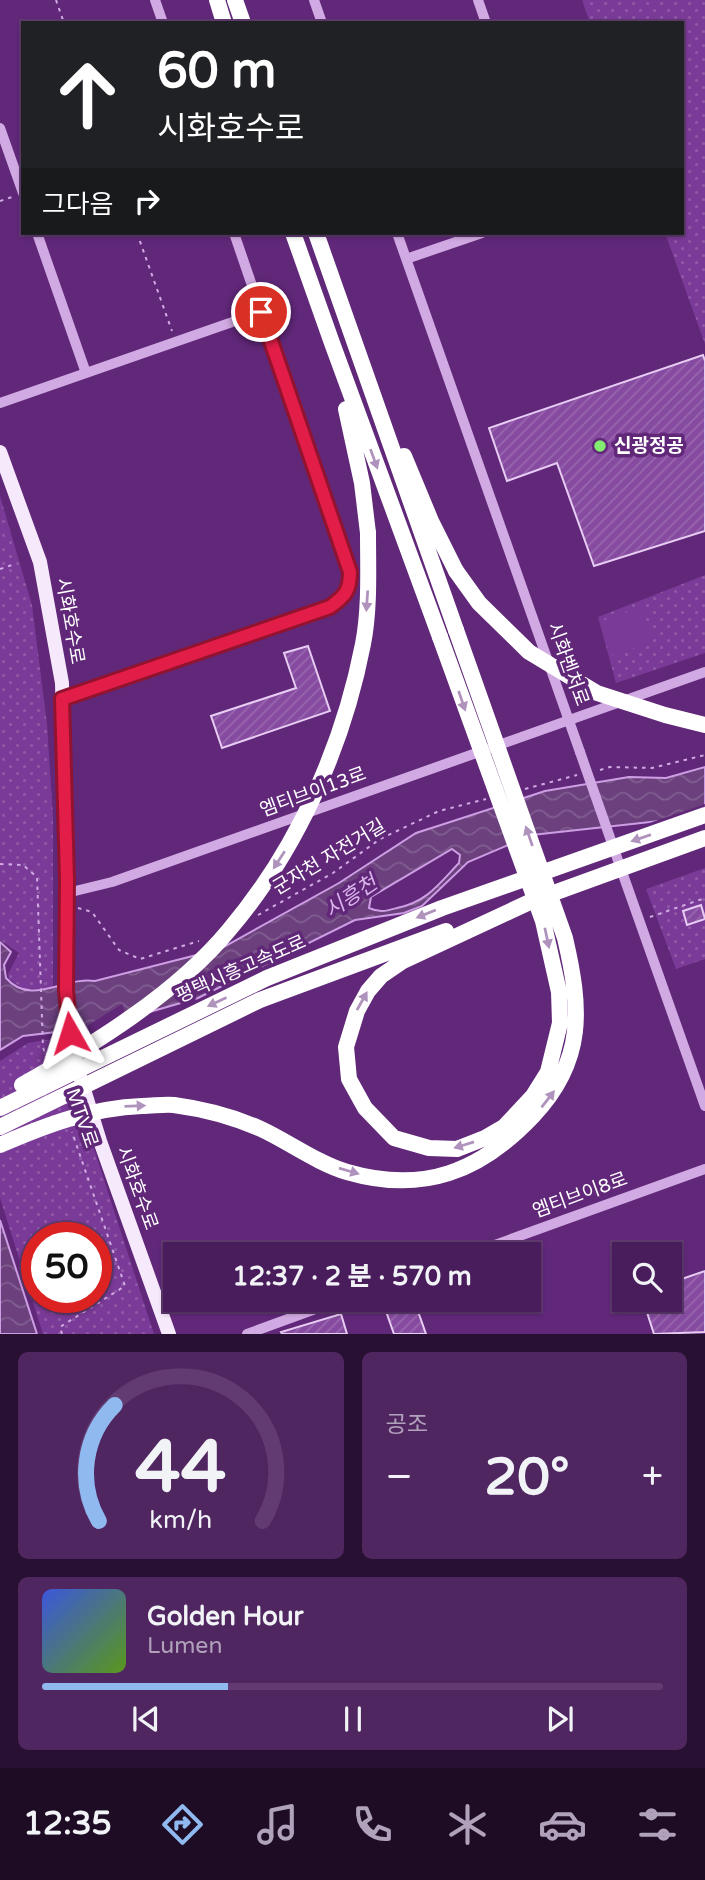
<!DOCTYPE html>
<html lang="ko">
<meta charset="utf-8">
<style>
body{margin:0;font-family:"Varela Round","Noto Sans KR",sans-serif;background:#502661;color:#f1f3f6;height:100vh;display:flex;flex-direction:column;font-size:26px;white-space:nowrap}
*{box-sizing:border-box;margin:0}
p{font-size:23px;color:#b1a2bb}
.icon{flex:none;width:38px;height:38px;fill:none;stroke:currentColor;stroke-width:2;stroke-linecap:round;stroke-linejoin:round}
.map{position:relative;height:1334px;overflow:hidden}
.panel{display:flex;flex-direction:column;gap:18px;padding:18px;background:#281032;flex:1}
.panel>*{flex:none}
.guide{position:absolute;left:21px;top:21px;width:663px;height:214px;border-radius:0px;box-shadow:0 2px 5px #0004,0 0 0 2px #613b71;background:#202124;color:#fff;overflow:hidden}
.buttons{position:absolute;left:612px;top:1242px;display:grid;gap:14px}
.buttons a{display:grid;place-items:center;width:70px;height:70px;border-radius:0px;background:#491d5b;box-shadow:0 2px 5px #0004,0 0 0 2px #613b71;font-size:35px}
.speed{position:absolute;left:21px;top:1222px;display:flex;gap:14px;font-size:35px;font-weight:700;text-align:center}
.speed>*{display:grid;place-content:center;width:91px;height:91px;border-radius:50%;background:#491d5b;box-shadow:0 2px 5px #0004,0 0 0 2px #613b71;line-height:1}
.speed .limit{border:10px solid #d22;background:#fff;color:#111}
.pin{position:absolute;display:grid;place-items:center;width:60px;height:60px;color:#fff;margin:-30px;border:4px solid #fff;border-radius:50%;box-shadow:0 2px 7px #0007}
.me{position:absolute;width:77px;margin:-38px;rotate:354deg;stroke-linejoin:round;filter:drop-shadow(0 0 5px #0008)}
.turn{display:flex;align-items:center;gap:24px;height:147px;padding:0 21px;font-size:32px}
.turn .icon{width:91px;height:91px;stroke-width:2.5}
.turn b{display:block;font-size:49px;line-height:60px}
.then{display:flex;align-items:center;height:66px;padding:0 21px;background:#0003;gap:14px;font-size:26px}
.big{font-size:52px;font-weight:800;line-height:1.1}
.panel .tile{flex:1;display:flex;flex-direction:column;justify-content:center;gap:10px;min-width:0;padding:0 24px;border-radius:10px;background:#502661}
.panel .dial{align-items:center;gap:0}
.dial svg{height:182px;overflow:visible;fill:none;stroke:#613b71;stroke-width:7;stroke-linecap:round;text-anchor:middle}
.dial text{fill:#f1f3f6;stroke:none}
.song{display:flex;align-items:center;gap:21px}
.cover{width:84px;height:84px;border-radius:10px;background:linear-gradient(135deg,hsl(230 70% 55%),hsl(90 70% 35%))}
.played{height:7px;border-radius:4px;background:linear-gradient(90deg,#90b9f0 30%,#613b71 30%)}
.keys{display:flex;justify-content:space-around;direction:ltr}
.heat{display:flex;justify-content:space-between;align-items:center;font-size:38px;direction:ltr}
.panel .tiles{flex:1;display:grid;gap:18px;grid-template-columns:1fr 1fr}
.tile:last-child{grid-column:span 2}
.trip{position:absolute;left:163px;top:1242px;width:378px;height:70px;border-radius:0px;background:#491d5b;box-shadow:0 2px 5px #0004,0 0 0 2px #613b71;font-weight:800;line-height:70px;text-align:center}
.tabs{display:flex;height:112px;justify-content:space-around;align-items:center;background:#1d0c24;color:#b1a2bb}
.tabs .icon{width:49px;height:49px}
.tabs .current{color:#90b9f0}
.tabs b{font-size:32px;color:#f1f3f6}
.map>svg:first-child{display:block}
.park{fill:url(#park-dots);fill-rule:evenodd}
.pitch{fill:#7a3a97}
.water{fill:url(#water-waves);stroke:#cd9ee4;stroke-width:2;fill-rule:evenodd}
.pier{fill:#612779}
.building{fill:url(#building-hatch);stroke:#e7ccf3;stroke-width:2}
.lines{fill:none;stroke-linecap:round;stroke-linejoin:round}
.path{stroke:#d1aae3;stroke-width:2;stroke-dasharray:3.5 5;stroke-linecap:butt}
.minor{stroke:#d1aae3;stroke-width:10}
.major{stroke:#f7e9fc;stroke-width:14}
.highway{stroke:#fff;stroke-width:16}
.minor-bridge{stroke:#d1aae3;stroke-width:10}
.highway-bridge{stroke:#fff;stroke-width:16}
.oneway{fill:#b093bc}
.route-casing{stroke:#92132f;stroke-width:18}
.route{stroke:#e11d48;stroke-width:12}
.poi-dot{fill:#82eb70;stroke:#612779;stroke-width:2.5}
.labels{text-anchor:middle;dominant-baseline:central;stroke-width:7;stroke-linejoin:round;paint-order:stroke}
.poi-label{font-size:19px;font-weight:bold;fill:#fff;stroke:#612779;text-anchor:start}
.street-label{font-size:19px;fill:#fff;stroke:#612779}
.water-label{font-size:21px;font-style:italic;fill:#dab5eb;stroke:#612779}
</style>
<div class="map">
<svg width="705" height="1334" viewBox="0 0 705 1334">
<defs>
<pattern id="park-dots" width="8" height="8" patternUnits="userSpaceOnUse" patternTransform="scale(1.75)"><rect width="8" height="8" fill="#7a3a97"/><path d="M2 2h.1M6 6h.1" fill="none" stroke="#8e58a7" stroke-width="1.8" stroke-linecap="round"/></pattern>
<pattern id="water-waves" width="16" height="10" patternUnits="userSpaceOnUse" patternTransform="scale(1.75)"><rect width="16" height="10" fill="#6b407d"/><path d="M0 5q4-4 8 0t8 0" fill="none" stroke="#815d90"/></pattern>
<pattern id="building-hatch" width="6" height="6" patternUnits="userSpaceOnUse" patternTransform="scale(1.75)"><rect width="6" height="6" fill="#864ba0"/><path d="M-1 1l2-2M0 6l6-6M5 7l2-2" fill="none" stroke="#9866ae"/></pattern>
</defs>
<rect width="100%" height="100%" fill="#612779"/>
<path class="park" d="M582 0H705V344L665 233H682V23H590Z
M0 496 32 605 47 724 53 816V989H24L9 979 8 974 19 953 0 940Z
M705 575V653L616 683 598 617Z
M705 868V959L676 969 646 889Z
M58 1038 154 1334H43L0 1198V1061L28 1043ZM37 1237H96V1297H37Z"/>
<path class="pitch" d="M640 607 652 642 612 656 600 622Z"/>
<path class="water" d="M705 767V816L532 835 468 862 422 906 404 913 355 920 198 998 98 1027 23 1036 0 1050V942L11 952 4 965 6 978C31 1007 65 976 95 981L220 949 339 883 416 833 444 824 545 791 629 777 666 778ZM452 849 460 855 459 863C439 884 427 902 397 908 386 911 380 913 369 908L371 897Z
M0 1220 37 1334H0Z"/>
<path class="pier" d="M705 804 703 820 635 828Z
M122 1004 128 1022 99 1030 76 1033Z"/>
<path class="building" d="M703 355 705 361V531L594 566 557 463 507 481 489 428Z
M308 646 330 711 222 748 211 716 296 688 284 653Z
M701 905 705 919 687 925 683 911Z
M705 1271V1332L654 1334 643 1300H670V1283Z
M382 1300H414L426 1334H394Z
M341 1314 347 1334H282L281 1332Z"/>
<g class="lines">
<path class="path" d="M56 0 64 23
M0 201 12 197
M137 233 172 331
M0 569 12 565
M600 770 610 767 652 768 705 755
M525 789 577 775
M0 864 23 865 37 877 43 1047 46 1057
M78 908 92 912 119 950 140 959 199 941
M258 915 333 873 380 839 439 811 486 799
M650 917 705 898
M62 1334 60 1327 125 1286 72 1132"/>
<path class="minor" d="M155 0 163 23
M314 0 322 23
M478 0 486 23
M0 128 23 193
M37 233 86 373
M397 233 580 752
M406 259 482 233
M0 403 261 312
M62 699 330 607C345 596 350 591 350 572L234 233
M621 869 705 1106
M67 893 112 882 705 672
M467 1255 705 1169
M247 1334 340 1300"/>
<path class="major" d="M0 452 40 562 62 683 67 880 66 990 73 1054 100 1141 169 1334"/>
<path class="highway" d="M217 0 224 23
M235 0 243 23
M293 233 332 343 440 637
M316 233 456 630
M346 409 362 483 368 533
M404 456 431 521 456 571"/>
<path class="minor-bridge" d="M580 752 621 869"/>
<path class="highway-bridge" d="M456 571 479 603 529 652 597 693 665 715 705 725
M440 637 543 921 559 992 560 1023 548 1072 533 1096 504 1127 485 1138 457 1149 429 1148 394 1138 365 1108 349 1079 346 1047 357 1011 368 991 381 976 403 961 532 901
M540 898 705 838
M22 1085C94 1044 176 994 229 930 297 850 343 747 363 644 370 608 368 569 368 533
M0 1108 267 978 442 908 705 815
M0 1127 260 1000 446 931
M0 1145C46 1125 91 1108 142 1106 153 1106 164 1104 174 1105 204 1109 234 1117 261 1129 289 1142 317 1163 347 1172 423 1194 480 1172 533 1116 586 1060 581 1007 565 938L456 630"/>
</g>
<defs><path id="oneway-solid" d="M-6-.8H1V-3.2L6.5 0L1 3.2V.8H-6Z" transform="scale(1.75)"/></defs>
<g class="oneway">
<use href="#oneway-solid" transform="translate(374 459) rotate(70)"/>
<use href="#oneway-solid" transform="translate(367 601) rotate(94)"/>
<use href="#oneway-solid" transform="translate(462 701) rotate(71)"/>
<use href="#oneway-solid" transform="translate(529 836) rotate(-109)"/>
<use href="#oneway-solid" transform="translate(641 838) rotate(161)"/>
<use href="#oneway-solid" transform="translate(279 860) rotate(123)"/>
<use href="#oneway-solid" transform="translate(426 914) rotate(158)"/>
<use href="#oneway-solid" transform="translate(547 938) rotate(78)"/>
<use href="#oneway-solid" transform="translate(362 1001) rotate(-61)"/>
<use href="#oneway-solid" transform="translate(217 1002) rotate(155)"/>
<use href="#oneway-solid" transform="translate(548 1099) rotate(-52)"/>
<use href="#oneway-solid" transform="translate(135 1106) rotate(-2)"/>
<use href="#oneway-solid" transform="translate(464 1145) rotate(163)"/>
<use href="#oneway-solid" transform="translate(349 1171) rotate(16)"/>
</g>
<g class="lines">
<g class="route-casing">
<path id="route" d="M70 1033 66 990 67 880 62 699 330 607C345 596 350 591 350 572L261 312"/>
</g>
<use href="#route" class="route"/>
</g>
<circle class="poi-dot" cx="600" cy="446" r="7"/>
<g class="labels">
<g class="poi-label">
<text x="614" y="446">신광정공</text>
</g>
<g class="street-label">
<text transform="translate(70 621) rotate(80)">시화호수로</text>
<text transform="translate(568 664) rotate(70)">시화벤처로</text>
<text transform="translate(313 792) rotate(-20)">엠티브이13로</text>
<text transform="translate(329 857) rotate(-31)">군자천 자전거길</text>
<text transform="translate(241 969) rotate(-24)">평택시흥고속도로</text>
<text transform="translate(82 1118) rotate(71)">MTV로</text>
<text transform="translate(137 1188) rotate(70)">시화호수로</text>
<text transform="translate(580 1195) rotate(-20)">엠티브이8로</text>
</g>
<g class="water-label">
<text transform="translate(351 897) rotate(-34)">시흥천</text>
</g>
</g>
</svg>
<div class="buttons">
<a><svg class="icon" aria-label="search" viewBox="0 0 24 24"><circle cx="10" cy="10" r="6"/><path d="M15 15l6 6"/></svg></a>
</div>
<div class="speed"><div class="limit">50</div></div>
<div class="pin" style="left:261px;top:312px;background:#d93025"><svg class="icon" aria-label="arrive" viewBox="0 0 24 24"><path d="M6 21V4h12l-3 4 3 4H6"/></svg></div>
<svg class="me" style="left:70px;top:1033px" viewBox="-20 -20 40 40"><path d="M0-17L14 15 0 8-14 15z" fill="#e11d48" stroke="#fff" stroke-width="4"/></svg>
<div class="trip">12:37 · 2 분 · 570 m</div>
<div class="guide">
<div class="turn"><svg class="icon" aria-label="ahead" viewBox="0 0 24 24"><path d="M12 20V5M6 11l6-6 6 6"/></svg><div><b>60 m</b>시화호수로</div></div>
<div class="then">그다음<svg class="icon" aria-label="right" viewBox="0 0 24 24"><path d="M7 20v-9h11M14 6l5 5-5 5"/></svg></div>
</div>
</div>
<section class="panel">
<div class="tiles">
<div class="tile dial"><svg viewBox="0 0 100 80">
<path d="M14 69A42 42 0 1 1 86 69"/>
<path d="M14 69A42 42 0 0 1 21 18" stroke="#90b9f0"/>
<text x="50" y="56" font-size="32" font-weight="700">44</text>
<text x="50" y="72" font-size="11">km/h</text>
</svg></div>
<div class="tile"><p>공조</p>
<div class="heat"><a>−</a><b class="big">20°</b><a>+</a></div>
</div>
<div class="tile">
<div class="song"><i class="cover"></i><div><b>Golden Hour</b><p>Lumen</p></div></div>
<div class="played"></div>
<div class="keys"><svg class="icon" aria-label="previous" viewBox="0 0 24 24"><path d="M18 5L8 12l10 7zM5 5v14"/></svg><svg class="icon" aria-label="pause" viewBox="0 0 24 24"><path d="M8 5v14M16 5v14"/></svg><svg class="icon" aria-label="next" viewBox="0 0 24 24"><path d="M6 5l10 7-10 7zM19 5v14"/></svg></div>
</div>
</div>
</section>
<nav class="tabs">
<b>12:35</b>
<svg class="icon current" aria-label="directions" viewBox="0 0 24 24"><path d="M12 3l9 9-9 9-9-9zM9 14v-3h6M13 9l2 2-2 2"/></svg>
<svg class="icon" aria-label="music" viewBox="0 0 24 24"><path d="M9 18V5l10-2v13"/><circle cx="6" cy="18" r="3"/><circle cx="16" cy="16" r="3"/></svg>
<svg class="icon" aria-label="phone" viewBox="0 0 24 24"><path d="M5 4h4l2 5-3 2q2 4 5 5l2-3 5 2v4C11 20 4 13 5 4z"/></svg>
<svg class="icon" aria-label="climate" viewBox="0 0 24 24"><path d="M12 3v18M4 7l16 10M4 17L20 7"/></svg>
<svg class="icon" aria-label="car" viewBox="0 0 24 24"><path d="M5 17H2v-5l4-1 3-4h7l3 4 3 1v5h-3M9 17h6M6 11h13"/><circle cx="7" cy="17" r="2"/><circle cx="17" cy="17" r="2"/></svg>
<svg class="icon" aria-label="filters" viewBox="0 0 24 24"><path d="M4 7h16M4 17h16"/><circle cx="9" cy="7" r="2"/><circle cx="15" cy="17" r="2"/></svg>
</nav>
